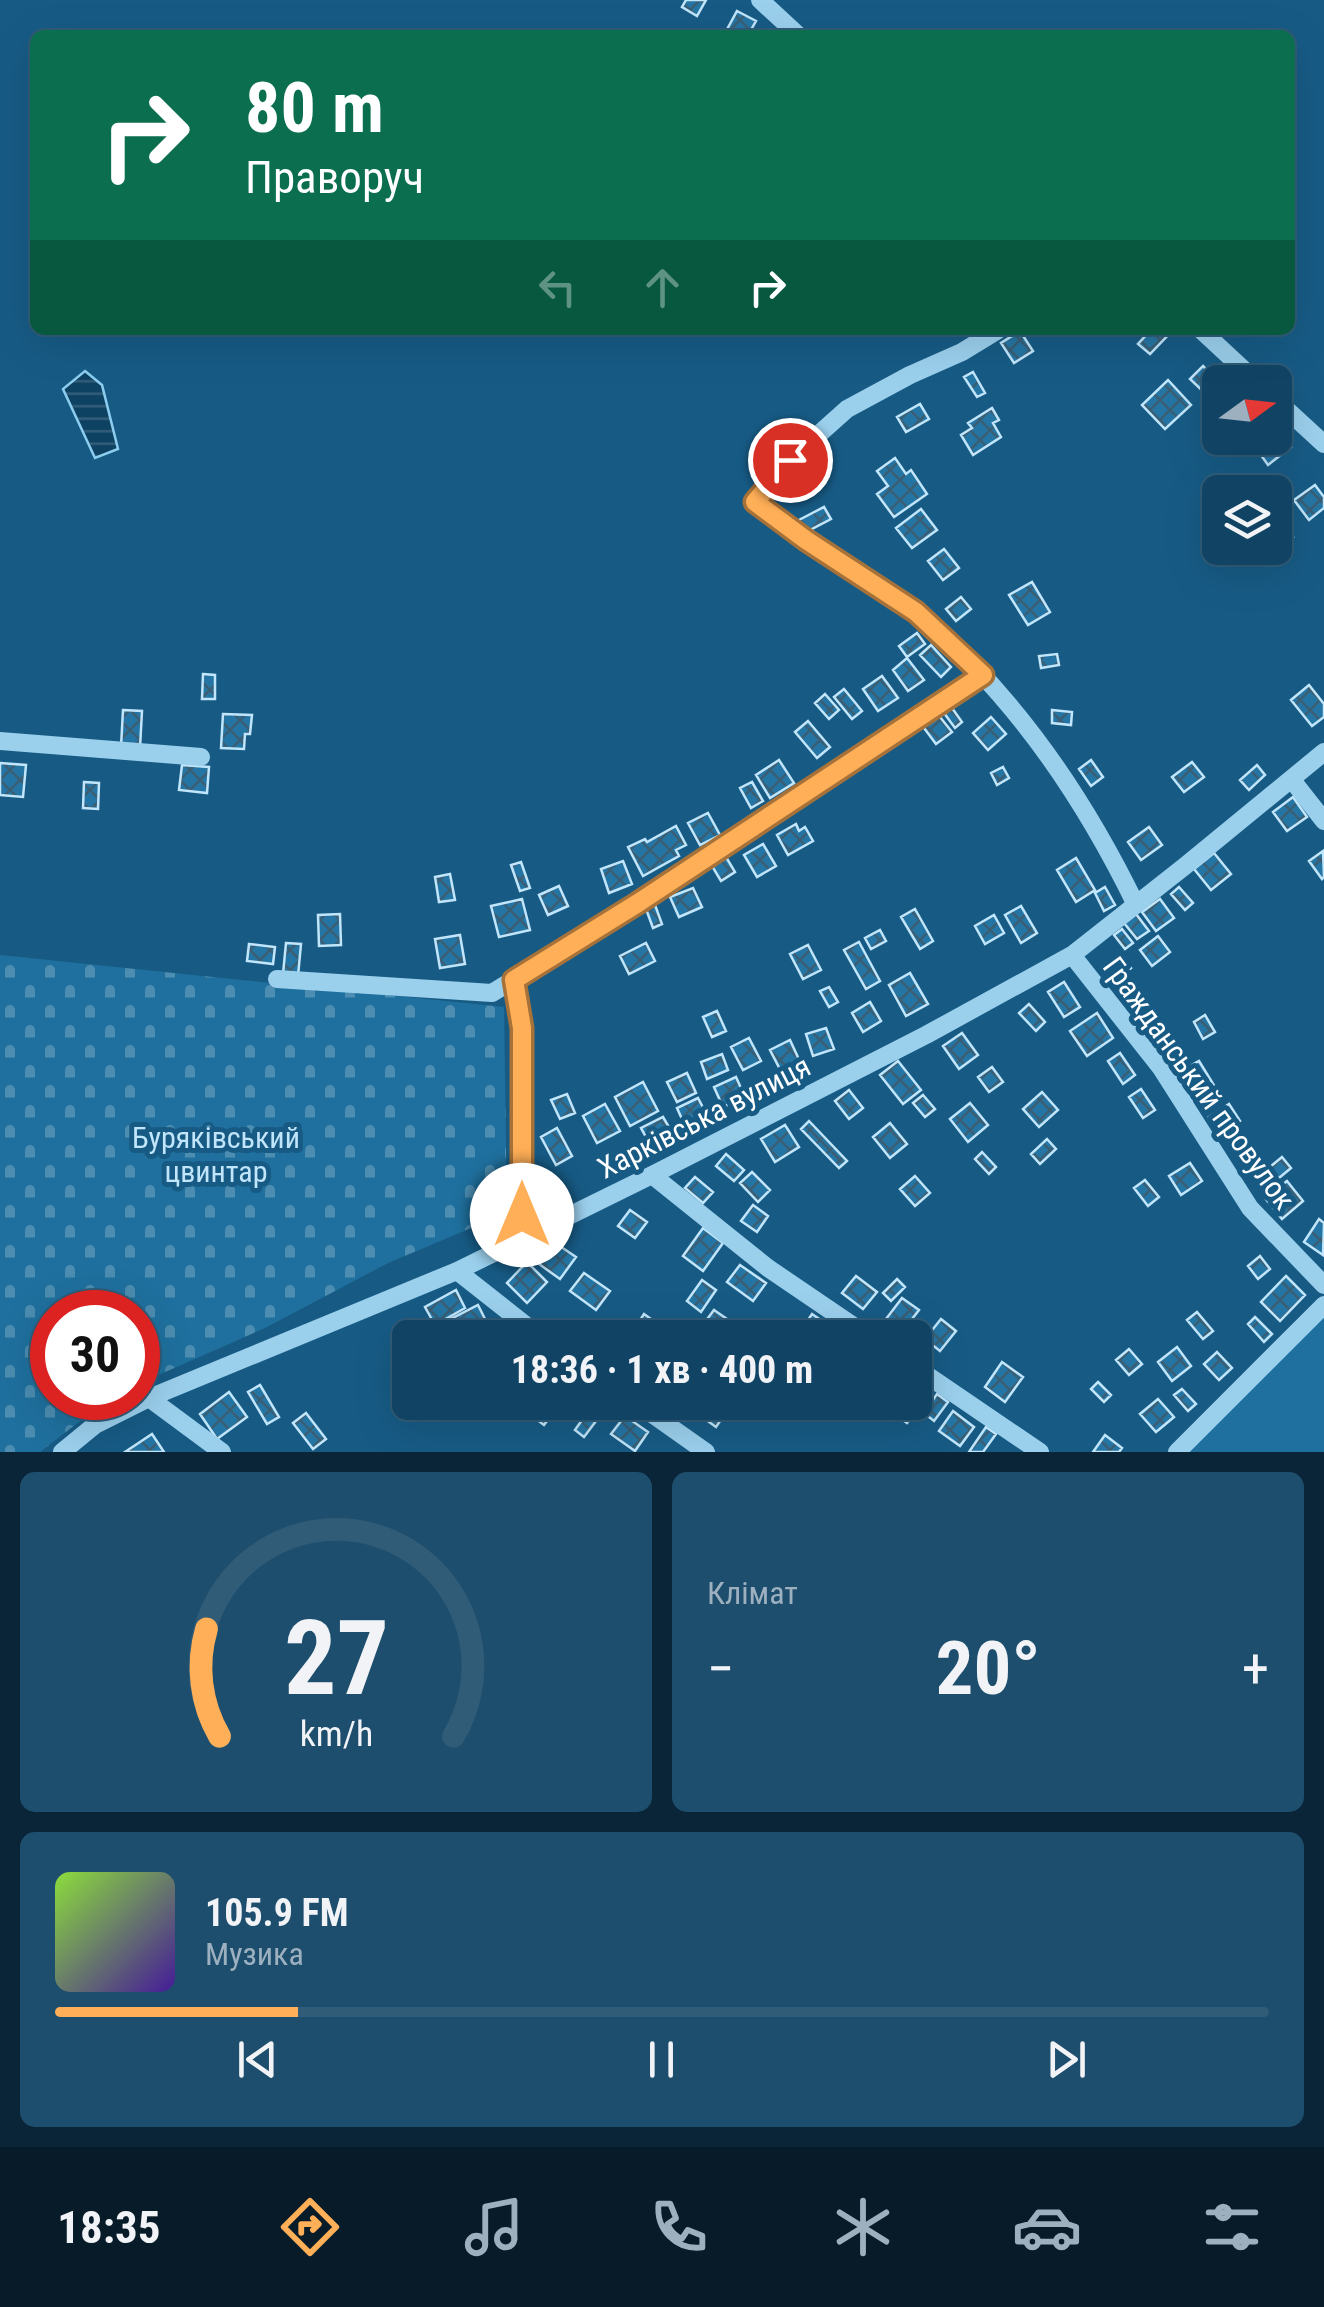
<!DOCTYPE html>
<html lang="uk">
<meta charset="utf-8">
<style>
body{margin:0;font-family:"Roboto Condensed",sans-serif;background:#1e4e6d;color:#f1f3f6;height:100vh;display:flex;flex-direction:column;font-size:38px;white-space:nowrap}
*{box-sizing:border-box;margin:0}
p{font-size:32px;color:#9cb0bf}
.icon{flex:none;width:55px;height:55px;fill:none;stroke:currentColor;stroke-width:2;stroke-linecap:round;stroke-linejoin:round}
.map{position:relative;height:1452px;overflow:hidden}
.side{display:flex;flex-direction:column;gap:20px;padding:20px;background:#092537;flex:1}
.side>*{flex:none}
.banner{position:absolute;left:30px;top:30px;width:1265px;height:305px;border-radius:15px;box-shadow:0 10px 40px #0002,0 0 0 2px #305c78;background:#0b6e4f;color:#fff;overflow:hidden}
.needle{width:65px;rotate:75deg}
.controls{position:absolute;left:1202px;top:365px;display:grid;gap:20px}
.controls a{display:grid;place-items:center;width:90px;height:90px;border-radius:15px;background:#114464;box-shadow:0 10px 40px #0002,0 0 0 2px #305c78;font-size:50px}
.speed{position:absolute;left:30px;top:1290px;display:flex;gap:20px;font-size:50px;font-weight:700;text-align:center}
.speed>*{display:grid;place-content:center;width:130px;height:130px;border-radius:50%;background:#114464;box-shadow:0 10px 40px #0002,0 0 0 2px #305c78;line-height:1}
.speed .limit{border:15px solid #d22;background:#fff;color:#111}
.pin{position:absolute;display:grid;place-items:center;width:85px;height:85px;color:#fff;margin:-42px;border:5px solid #fff;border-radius:50%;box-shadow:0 2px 10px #0007}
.me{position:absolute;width:110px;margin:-55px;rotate:0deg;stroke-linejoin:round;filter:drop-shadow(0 0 8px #0008)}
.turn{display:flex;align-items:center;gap:35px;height:210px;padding:0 50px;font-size:45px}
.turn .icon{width:130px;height:130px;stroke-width:2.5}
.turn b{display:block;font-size:70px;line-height:85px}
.lanes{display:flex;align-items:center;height:95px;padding:0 50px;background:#0003;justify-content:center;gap:50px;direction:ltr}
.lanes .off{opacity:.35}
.big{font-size:75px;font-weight:700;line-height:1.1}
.side .widget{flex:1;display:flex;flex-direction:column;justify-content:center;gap:15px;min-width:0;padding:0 35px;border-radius:15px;background:#1e4e6d}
.side .dial{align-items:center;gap:0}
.dial svg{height:260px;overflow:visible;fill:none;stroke:#305c78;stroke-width:7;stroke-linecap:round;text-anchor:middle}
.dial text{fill:#f1f3f6;stroke:none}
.song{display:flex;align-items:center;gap:30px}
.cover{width:120px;height:120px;border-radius:15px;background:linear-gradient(135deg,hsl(90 70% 55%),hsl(260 70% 35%))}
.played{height:10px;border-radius:5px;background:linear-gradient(90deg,#ffaf57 20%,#305c78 20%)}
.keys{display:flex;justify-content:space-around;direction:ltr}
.heat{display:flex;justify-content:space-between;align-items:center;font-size:55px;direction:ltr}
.side .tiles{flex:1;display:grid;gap:20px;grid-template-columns:1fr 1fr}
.widget:last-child{grid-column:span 2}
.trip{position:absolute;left:392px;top:1320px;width:540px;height:100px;border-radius:15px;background:#114464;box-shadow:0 10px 40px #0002,0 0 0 2px #305c78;font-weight:700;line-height:100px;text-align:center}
.dock{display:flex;height:160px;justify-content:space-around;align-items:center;background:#071b28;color:#9cb0bf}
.dock .icon{width:70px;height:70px}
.dock .active{color:#ffaf57}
.dock b{font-size:45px;color:#f1f3f6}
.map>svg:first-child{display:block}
.cemetery{fill:url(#cemetery-stones)}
.pitch{fill:#1f709e}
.water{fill:url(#water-rules);stroke:#8dcef0;stroke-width:2.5}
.building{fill:url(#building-cross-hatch);stroke:#c1e5fa;stroke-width:2.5}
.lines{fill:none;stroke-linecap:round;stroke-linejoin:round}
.minor{stroke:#9bd0ed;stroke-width:18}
.route-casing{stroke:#a67239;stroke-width:25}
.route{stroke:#ffaf57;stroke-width:18}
.labels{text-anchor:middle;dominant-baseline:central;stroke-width:10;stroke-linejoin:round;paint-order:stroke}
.street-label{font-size:30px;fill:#fff;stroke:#175b85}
.park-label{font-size:30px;fill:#c1e5fa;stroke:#175b85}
</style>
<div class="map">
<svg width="1324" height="1452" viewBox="0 0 1324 1452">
<defs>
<pattern id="cemetery-stones" width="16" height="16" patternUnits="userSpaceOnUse" patternTransform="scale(2.5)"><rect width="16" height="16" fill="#1f709e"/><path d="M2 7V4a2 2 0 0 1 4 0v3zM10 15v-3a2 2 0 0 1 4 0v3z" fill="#4c8db1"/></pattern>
<pattern id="water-rules" width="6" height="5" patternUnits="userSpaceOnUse" patternTransform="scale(2.5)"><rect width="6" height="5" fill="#0e4262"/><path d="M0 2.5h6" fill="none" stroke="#325e7a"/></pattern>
<pattern id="building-cross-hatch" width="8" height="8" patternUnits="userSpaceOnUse" patternTransform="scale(2.5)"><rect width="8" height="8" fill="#2575a4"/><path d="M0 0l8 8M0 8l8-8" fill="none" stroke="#3a5e74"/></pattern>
</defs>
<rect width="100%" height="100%" fill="#175b85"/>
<path class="cemetery" d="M0 955 504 1007 507 1213 388 1263 265 1328 138 1384V1312H52V1398H110L40 1452H0Z"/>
<path class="pitch" d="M1324 1312V1452H1187Z"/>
<path class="water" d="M85 371 102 385 118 449 95 458 63 389Z"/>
<path class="building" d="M686 0H706L697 16 682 7Z
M737 11 756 21 748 35H724Z
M1151 330H1173L1150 354 1138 344Z
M1020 331 1033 351 1014 363 1001 343Z
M1203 366 1220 383V386L1209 397 1190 379Z
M973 372 985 393 977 397 964 377Z
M1168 380 1191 405 1165 429 1142 405Z
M920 404 929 419 906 432 897 417Z
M992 408 999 420 993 423 1001 437 973 455 961 435 972 428 968 423Z
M1279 431 1291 447 1268 465 1256 448 1270 438H1275V434Z
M895 458 906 474 911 470 927 494 894 517 877 494 888 486 877 471Z
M1315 485 1324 497V508L1309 520 1294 500Z
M824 507 831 519 806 532 799 520Z
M921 509 937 530 912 548 896 528Z
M1276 517 1293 537 1281 547 1275 539Z
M1215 518 1220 525V542L1206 525Z
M944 549 959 568 943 580 928 561Z
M1032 582 1050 612 1028 625 1009 595Z
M961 597 971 609 956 621 946 609Z
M917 633 925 644 907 657 899 646Z
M931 645 951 667 941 677 920 655Z
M1057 654 1059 665 1041 668 1039 656Z
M907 658 924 680 908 691 893 670Z
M203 674 215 675V699H202Z
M882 676 898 698 878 711 863 689Z
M1309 685 1324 704V717L1312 726 1291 700Z
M844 689 862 711 852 719 834 697Z
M825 694 839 710 829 719 815 703Z
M952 708 962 722 955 728 944 713Z
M123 710 142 711 140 748 121 747Z
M1052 710 1072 712 1071 725 1052 723Z
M936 712 952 732 936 744 921 724Z
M223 714 252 715 250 734H245L244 749 221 748Z
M991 717 1006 734 988 750 973 733Z
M808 721 830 747 817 758 795 732Z
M779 760 794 783 770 798 756 775Z
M1091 760 1103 777 1091 786 1079 769Z
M1192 762 1204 777 1184 792 1172 777Z
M0 763 26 765 23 797 0 795Z
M182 765 209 767 207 793 179 790Z
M1257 765 1265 775 1249 790 1240 780Z
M1003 767 1009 778 997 785 991 773Z
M84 782 99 783 98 809 83 808Z
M752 782 763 801 751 808 740 788Z
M1293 797 1307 817 1287 831 1273 812Z
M708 813 720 835 700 845 688 823Z
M796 824 799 831 805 827 813 841 788 855 777 835Z
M676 826 686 845 676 850 679 856 643 876 628 847 645 839 647 842Z
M1149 827 1162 845 1141 860 1128 842Z
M763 844 776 866 757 877 744 855Z
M1323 851 1324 877 1322 879 1309 861Z
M1214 853 1231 874 1211 890 1194 869Z
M726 857 735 872 721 881 712 866Z
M1076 858 1095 890 1076 902 1057 870Z
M623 861 632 884 609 893 601 869Z
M521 862 530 888 520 891 511 865Z
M450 874 455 900 439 902 435 877Z
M559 886 568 906 548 915 539 895Z
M1105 887 1115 905 1104 911 1095 893Z
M1179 887 1193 903 1185 910 1171 894Z
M693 888 702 907 679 917 670 897Z
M522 899 530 930 499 937 491 906Z
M1160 899 1174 918 1156 931 1142 912Z
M655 905 662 924 653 928 646 909Z
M1021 906 1037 933 1021 943 1005 915Z
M915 909 933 941 920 949 901 917Z
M340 914 341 945 319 946 318 915Z
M1136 914 1149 931 1137 939 1124 923Z
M994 915 1004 933 985 944 975 926Z
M1122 929 1133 943 1125 949 1114 935Z
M880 930 886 941 871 949 865 938Z
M460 935 465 964 440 968 435 939Z
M1158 936 1170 952 1152 966 1140 950Z
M859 942 880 981 866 989 844 950Z
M286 943 301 944 298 976 283 974Z
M646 943 655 961 629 974 620 956Z
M249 944 275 947 273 964 247 961Z
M808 945 821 970 803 979 790 954Z
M1120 955 1131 968 1113 982 1103 969Z
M910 973 928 1004 906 1016 889 985Z
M1064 982 1080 1007 1064 1017 1048 992Z
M829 987 838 1002 829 1007 820 991Z
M870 1002 881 1021 863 1032 852 1013Z
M1029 1004 1045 1022 1036 1031 1019 1013Z
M717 1011 726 1031 712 1037 703 1017Z
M1097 1013 1113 1038 1087 1056 1070 1031Z
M1205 1015 1215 1032 1203 1039 1194 1022Z
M826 1028 834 1049 813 1056 806 1034Z
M962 1033 978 1055 959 1069 943 1046Z
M749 1038 761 1061 743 1070 731 1047Z
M790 1040 802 1066 783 1075 770 1050Z
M1120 1053 1135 1075 1123 1084 1108 1061Z
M722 1054 728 1070 707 1079 701 1062Z
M898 1061 921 1090 903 1104 880 1075Z
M1199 1061 1215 1087 1191 1101 1176 1074Z
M992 1067 1003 1082 989 1092 978 1077Z
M687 1073 696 1093 677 1102 667 1082Z
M736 1077 745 1097 723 1107 714 1087Z
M643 1082 658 1111 630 1126 615 1097Z
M1141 1089 1155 1110 1143 1118 1129 1097Z
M849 1090 863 1108 849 1119 835 1101Z
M1042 1092 1058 1110 1039 1127 1023 1109Z
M567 1094 575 1113 560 1119 551 1100Z
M923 1095 935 1109 925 1117 913 1103Z
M698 1098 708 1117 686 1128 677 1108Z
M970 1103 988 1125 968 1142 950 1119Z
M605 1104 620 1131 597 1143 583 1116Z
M1229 1104 1240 1121 1221 1134 1209 1117Z
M663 1117 673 1134 651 1146 641 1128Z
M809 1121 847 1161 839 1168 801 1129Z
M890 1123 907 1144 890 1158 873 1137Z
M785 1125 799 1147 775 1162 761 1139Z
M557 1128 572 1156 556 1165 541 1137Z
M1047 1139 1056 1149 1040 1164 1031 1154Z
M1258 1151 1267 1163 1249 1175 1241 1164Z
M982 1152 996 1167 989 1174 975 1159Z
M726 1154 744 1170 734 1181 716 1166Z
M1282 1157 1291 1168 1279 1178 1270 1167Z
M1190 1163 1202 1181 1181 1195 1169 1176Z
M752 1172 770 1190 758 1202 740 1183Z
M915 1176 930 1193 915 1206 900 1189Z
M695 1177 713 1192 703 1203 685 1188Z
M1145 1180 1159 1197 1148 1206 1134 1188Z
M1287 1181 1303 1201 1282 1219 1265 1198Z
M753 1205 768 1216 757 1232 741 1221Z
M630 1210 647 1222 635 1238 618 1226Z
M1319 1219 1324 1223 1323 1255 1304 1242Z
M703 1228 723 1243 703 1271 683 1256Z
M554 1242 576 1257 560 1279 539 1264Z
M1260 1256 1270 1269 1258 1279 1248 1266Z
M527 1262 547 1282 527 1303 507 1283Z
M740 1265 766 1283 753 1301 727 1282Z
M584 1273 610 1291 596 1310 570 1291Z
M856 1276 877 1292 863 1309 842 1293Z
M1286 1276 1305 1295 1280 1321 1261 1302Z
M897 1279 905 1287 891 1301 883 1293Z
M702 1280 716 1290 701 1312 687 1301Z
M456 1290 465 1308 435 1325 425 1307Z
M902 1298 919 1310 902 1332 886 1319Z
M478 1305 493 1335 489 1338H456L447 1321Z
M714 1310 730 1321 719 1338 702 1326Z
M1197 1312 1213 1331 1203 1339 1187 1320Z
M644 1314 662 1327 654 1338H648L635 1328Z
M812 1314 841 1334 839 1338H802L798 1335Z
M1255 1317 1272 1334 1264 1342 1248 1324Z
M941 1319 956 1331 940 1351 925 1339Z
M1177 1347 1191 1366 1172 1381 1158 1362Z
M1129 1349 1142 1364 1129 1375 1116 1360Z
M1217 1352 1232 1368 1219 1380 1204 1364Z
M1002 1362 1023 1377 1005 1402 985 1387Z
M1098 1382 1111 1395 1104 1402 1091 1389Z
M260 1385 279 1417 267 1424 248 1392Z
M1182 1389 1196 1404 1188 1411 1174 1395Z
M229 1392 247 1417 217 1439 200 1414Z
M937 1394 948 1402 934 1421 924 1413Z
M915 1399 921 1403 907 1423 886 1408 890 1402H915Z
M1158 1399 1174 1417 1156 1432 1140 1414Z
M534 1402H544L555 1410 544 1425 527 1412Z
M706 1402H733L716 1427 698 1414Z
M589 1410 599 1417 584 1437 575 1430Z
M953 1411 974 1427 960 1446 939 1431Z
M306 1413 326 1439 313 1449 293 1423Z
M625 1416 648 1432 635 1451 611 1434Z
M986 1427 996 1434 983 1452H969Z
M152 1434 164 1452H125Z
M1105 1435 1122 1448 1119 1452H1093Z"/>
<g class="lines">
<path class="minor" d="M760 0 798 35
M998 330 962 352 910 375 847 409 790 460 755 502C787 526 820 550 854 572 875 586 899 598 918 614 1012 692 1083 796 1136 905
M1201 330 1257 382
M1275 399 1324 444
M0 741 201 757
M1292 780 1324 821
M1072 955 1161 1068 1250 1208 1324 1285
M277 979 492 993 638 903 983 675
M514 980 521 1028 522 1215 528 1236
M652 1175 768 1268 871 1338
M457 1271 542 1338
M915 1367 1040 1452
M149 1398 222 1452
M635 1402 706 1452
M62 1452 95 1425 149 1398 457 1271 652 1175 926 1035 1072 955 1185 866 1324 752
M1177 1452 1324 1305"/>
</g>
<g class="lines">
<g class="route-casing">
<path id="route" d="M522 1215V1028L514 980 638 903 983 675 916 612 806 540 755 502 790 460"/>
</g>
<use href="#route" class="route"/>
</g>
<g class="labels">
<g class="street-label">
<text transform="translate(1199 1083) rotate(54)">Гражданський провулок</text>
<text transform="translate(704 1117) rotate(-27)">Харківська вулиця</text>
</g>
<g class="park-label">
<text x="216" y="1137">Буряківський<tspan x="216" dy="34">цвинтар</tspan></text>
</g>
</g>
</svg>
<div class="controls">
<a><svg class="needle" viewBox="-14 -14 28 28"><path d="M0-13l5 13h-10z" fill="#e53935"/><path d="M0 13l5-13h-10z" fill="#9cb0bf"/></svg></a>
<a><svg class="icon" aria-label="layers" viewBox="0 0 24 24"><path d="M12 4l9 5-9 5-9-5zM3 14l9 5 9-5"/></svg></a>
</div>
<div class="speed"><div class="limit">30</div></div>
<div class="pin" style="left:790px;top:460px;background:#d93025"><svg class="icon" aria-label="arrive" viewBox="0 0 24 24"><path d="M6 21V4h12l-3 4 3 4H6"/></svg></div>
<svg class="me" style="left:522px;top:1215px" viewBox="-20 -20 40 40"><circle r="19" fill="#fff"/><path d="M0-13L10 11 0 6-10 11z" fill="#ffaf57"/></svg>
<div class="trip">18:36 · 1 хв · 400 m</div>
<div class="banner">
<div class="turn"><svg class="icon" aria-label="right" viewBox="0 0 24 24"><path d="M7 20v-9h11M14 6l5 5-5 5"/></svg><div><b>80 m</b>Праворуч</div></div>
<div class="lanes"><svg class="icon off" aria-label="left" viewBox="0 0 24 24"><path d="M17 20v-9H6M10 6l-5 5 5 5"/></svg><svg class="icon off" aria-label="ahead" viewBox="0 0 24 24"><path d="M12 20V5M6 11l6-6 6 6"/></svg><svg class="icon" aria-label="right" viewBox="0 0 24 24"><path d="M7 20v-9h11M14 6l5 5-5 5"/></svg></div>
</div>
</div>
<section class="side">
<div class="tiles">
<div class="widget dial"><svg viewBox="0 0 100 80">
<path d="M14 69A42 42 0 1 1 86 69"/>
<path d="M14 69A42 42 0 0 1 10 36" stroke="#ffaf57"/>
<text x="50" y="56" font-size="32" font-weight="700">27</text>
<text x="50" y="72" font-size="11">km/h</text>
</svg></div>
<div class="widget"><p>Клімат</p>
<div class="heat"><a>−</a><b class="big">20°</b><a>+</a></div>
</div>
<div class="widget">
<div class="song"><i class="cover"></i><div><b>105.9 FM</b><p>Музика</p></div></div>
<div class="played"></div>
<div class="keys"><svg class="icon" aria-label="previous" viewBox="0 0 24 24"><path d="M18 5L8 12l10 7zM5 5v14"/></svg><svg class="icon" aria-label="pause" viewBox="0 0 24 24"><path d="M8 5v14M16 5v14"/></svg><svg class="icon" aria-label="next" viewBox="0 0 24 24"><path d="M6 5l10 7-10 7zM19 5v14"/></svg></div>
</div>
</div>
</section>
<nav class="dock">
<b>18:35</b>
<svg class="icon active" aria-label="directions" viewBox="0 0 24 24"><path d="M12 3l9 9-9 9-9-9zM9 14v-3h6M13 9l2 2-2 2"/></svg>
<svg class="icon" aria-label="music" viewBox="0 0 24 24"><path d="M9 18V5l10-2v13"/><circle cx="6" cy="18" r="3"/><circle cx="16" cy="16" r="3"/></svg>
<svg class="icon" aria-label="phone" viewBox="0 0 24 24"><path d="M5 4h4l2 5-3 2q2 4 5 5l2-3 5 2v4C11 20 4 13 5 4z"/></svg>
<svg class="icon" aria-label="climate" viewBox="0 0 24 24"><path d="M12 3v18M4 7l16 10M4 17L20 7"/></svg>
<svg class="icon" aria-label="car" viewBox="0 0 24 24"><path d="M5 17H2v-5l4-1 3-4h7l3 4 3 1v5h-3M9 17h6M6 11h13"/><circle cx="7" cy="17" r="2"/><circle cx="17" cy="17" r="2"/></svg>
<svg class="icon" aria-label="filters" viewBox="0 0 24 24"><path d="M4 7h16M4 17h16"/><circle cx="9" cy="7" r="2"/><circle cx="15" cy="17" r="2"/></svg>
</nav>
